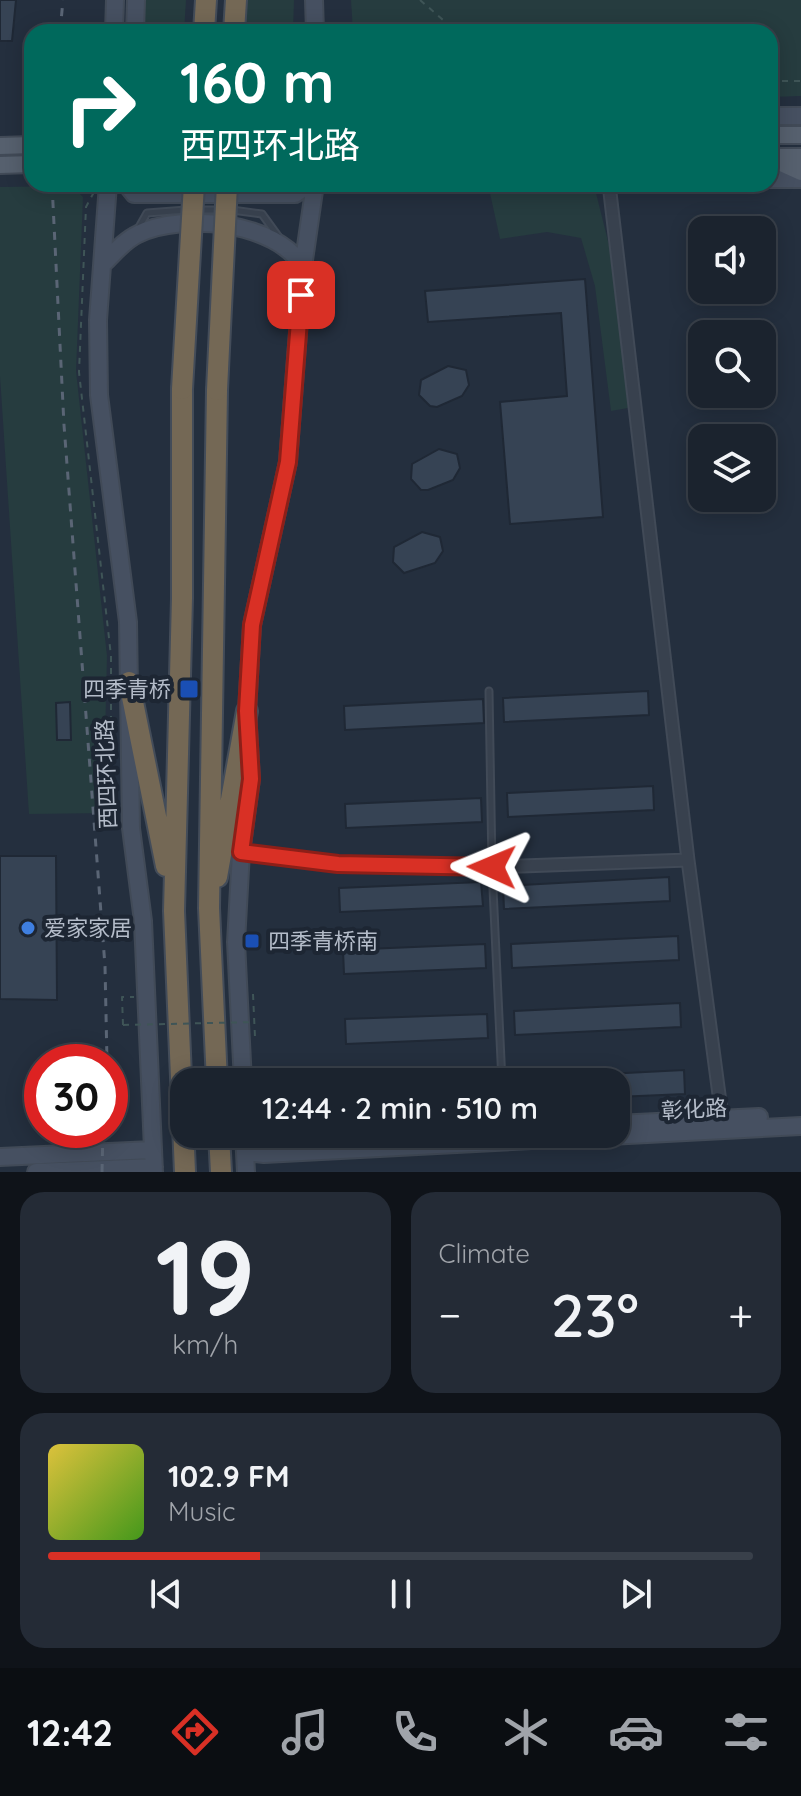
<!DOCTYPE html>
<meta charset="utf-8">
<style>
body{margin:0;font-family:Quicksand,"Noto Sans SC",sans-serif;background:#242b36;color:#f1f3f6;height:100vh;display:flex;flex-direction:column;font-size:30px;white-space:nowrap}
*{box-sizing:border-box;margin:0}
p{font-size:26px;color:#a0a4aa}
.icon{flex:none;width:44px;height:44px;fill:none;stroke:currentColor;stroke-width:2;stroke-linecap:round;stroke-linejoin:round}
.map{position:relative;height:1172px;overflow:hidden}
.side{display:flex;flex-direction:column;gap:20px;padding:20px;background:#0f1319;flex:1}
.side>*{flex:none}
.guide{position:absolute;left:24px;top:24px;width:754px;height:168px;border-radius:24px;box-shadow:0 4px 20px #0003,0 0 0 2px #39404a;background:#00695c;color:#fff;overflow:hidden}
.controls{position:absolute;left:688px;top:216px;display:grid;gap:16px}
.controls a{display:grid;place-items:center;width:88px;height:88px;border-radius:16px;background:#1b232e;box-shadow:0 4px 20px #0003,0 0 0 2px #39404a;font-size:40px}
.speed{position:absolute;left:24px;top:1044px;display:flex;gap:16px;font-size:40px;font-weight:700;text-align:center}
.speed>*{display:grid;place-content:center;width:104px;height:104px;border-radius:50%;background:#1b232e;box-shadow:0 4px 20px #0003,0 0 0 2px #39404a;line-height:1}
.speed .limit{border:12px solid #d22;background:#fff;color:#111}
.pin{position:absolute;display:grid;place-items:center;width:68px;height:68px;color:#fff;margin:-34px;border-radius:16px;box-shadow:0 4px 12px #0006}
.me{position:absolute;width:88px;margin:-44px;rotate:271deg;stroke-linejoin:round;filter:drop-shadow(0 0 6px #0008)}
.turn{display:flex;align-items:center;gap:28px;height:168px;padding:0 24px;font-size:36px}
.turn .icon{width:104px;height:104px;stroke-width:2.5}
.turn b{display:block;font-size:56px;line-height:68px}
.big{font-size:60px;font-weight:600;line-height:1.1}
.side .tile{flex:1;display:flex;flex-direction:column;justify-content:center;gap:12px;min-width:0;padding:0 28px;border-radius:24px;background:#242b36}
.side .dial{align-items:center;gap:0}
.dial b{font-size:104px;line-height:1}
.song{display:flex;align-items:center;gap:24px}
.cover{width:96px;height:96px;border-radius:12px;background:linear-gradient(135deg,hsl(50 70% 55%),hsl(100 70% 35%))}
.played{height:8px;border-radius:4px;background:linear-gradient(90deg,#d93025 30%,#39404a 30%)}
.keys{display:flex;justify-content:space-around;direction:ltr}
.heat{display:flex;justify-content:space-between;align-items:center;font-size:44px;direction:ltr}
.side .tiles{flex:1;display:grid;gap:20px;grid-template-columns:1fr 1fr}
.tile:last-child{grid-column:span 2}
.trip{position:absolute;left:170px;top:1068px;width:460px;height:80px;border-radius:24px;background:#1b232e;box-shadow:0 4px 20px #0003,0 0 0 2px #39404a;font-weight:600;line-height:80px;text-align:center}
.tab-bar{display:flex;height:128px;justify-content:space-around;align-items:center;background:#0b0e12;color:#a0a4aa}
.tab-bar .icon{width:56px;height:56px}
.tab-bar .active{color:#d93025}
.tab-bar b{font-size:36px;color:#f1f3f6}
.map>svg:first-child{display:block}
.green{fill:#263c3f}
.building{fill:#364354;stroke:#1f2835;stroke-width:2}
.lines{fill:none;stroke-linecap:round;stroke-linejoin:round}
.lane-casing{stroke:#414a57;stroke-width:9}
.street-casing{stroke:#414a57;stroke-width:15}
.secondary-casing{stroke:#414a57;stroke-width:20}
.primary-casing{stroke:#414a57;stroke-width:20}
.highway-casing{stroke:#434c59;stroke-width:24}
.path{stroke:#3f5557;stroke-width:2;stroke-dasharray:6 6;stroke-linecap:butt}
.lane{stroke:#38414e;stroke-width:5}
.street{stroke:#38414e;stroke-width:11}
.secondary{stroke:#465061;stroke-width:16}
.primary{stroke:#56606e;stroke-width:16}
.highway{stroke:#746855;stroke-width:20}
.rail{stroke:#5a6575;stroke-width:3;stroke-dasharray:8 8;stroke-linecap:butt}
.highway-bridge-casing{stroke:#434c59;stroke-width:24;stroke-linecap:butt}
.path-bridge{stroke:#3f5557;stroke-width:2;stroke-dasharray:6 6;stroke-linecap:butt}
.highway-bridge{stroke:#746855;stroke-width:20}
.route-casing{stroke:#8d1f18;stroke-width:20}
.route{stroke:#d93025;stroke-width:14}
.transit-dot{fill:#1a4fb4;stroke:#1d2633;stroke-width:3}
.shop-dot{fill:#3f7fe0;stroke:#1d2633;stroke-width:3}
.labels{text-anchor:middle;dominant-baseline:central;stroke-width:8;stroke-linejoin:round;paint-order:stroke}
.poi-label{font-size:22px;fill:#b4bcc9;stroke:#1d2633;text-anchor:start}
.street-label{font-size:22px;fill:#b4bcc9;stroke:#1d2633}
</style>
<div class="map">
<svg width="801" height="1172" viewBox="0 0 801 1172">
<rect width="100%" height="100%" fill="#242f3e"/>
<path class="green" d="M144 0H186L184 32H144Z
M247 0H294L293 32H245Z
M351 0H801V96L770 97V32H353Z
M488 184H502L505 190 595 189 614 265 628 408 611 411 595 286 581 238 547 232 500 239Z
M72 186 83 197 76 371 107 656 105 739 109 813 29 814 0 376V187Z"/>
<path class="building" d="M0 0H16L12 41H0Z
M585 279 603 517 510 524 500 402 567 396 561 313 428 322 425 291Z
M448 366 466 370 469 385 462 396 437 407 430 406 419 395 421 380Z
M439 449 457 454 460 468 453 480 428 490H421L411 479 412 464Z
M422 532 440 537 443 551 435 563 404 573 393 562 394 547Z
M648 691 649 715 504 722 503 698Z
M483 699 484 723 345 730 344 706Z
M70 702 71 740H57L56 703Z
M653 786 654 810 508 817 507 793Z
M481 798 482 822 346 828 345 804Z
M0 856H56L57 1000 0 999Z
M669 877 670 901 504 909 503 886Z
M481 882 483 906 340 912 339 888Z
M678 936 679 960 512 968 511 944Z
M485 944 486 968 344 974 343 950Z
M680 1003 681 1027 515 1035 514 1011Z
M487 1014 488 1038 346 1044 345 1019Z
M684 1070 685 1094 616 1097V1082H587V1075Z"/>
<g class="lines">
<g class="lane-casing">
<path id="lane" d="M196 210H222
M232 210 262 214 278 236
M138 229 147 213 186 210
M489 691 492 867 502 1082"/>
</g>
<g class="street-casing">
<path id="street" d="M609 184 688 860 723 1125
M241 852 338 864 492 867 688 860"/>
</g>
<g class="secondary-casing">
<path id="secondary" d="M314 0 315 32
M114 32 115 0
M135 32 136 0
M770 116H801
M770 179H801
M108 184 98 320 99 395 128 622 131 828 143 921 154 1172
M126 184 134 194H295L309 184
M105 262C115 252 125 240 138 234 183 212 277 222 303 267
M243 1082 236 942 241 852 251 779 247 711 252 625 288 462 303 267 315 184
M616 1124 759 1117
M244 1134 246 1172
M246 1151 263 1143 426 1134
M245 1152 264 1154 801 1126
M0 1157 152 1150
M36 1172 154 1167"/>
</g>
<g class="primary-casing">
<path id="primary" d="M770 135H801
M0 146 32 145
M772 157H801
M770 158 801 172
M0 165 32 164"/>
</g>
<g class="highway-casing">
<path id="highway" d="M204 32 206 0
M234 32 236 0
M182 389V598L174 911 185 1172
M129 682 166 866
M217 877 247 711
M217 1082 209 908 217 390
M219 1134 221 1172"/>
</g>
<path class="path" d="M420 0 457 32
M770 81H801
M668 184 669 190 760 189
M649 190H667
M94 192 86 207 79 372 111 656V802L116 808
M253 994 255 1037
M123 1025 122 997H134"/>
<use href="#lane" class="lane"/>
<use href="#street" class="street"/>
<use href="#secondary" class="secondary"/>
<use href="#primary" class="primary"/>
<use href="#highway" class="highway"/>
<path class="rail" d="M60 32 63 0
M52 184 64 425 105 966 107 1062
M102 1172 103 1130"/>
<g class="highway-bridge-casing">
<path id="highway-bridge" d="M182 389 194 184
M217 390 227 184"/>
</g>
<path class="path-bridge" d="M123 1025 255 1022"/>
<use href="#highway-bridge" class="highway-bridge"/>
</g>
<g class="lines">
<g class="route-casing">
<path id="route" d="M301 295 288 462 252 625 247 711 251 779 241 852 338 864 492 867"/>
</g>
<use href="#route" class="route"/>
</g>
<g class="transit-dot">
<rect x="179" y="679" width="20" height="20" rx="4"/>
<rect x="244" y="933" width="16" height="16" rx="4"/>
</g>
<circle class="shop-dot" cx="28" cy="928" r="8"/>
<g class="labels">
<g class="poi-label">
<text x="171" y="689" text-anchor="end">四季青桥</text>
<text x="44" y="928">爱家家居</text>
<text x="268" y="941">四季青桥南</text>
</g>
<g class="street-label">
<text transform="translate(106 774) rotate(-92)">西四环北路</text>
<text transform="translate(694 1109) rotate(-3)">彰化路</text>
</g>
</g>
</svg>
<div class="controls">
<a><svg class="icon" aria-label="sound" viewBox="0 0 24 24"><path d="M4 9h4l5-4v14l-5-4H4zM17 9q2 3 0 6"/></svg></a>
<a><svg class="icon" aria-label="search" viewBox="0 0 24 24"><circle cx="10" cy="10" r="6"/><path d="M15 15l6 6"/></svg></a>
<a><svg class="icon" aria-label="layers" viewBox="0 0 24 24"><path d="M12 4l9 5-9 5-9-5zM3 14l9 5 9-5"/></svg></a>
</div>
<div class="speed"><div class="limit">30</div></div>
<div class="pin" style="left:301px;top:295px;background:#d93025"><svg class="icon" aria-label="arrive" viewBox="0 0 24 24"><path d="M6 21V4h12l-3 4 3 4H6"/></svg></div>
<svg class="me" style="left:492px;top:867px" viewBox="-20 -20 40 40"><path d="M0-17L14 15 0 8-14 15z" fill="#d93025" stroke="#fff" stroke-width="4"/></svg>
<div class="trip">12:44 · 2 min · 510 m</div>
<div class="guide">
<div class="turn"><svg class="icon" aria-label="right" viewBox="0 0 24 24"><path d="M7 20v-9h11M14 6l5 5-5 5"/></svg><div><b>160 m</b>西四环北路</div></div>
</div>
</div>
<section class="side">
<div class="tiles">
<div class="tile dial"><b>19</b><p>km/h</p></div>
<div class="tile"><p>Climate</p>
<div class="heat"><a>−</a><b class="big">23°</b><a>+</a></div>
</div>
<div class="tile">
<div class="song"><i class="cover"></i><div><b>102.9 FM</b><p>Music</p></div></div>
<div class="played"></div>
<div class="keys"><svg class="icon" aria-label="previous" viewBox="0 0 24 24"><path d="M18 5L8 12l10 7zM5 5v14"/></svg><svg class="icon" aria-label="pause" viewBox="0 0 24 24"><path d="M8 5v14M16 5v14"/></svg><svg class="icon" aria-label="next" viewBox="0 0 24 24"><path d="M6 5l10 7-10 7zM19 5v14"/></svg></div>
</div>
</div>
</section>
<nav class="tab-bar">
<b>12:42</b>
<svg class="icon active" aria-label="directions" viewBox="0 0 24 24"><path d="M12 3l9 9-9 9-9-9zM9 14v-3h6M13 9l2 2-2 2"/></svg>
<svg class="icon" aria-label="music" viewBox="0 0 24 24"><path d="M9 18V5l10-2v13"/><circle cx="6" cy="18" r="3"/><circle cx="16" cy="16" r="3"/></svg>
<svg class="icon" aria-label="phone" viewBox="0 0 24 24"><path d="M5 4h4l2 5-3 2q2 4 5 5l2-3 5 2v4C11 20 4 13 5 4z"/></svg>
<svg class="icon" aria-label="climate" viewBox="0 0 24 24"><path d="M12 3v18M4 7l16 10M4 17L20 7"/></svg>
<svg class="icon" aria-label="car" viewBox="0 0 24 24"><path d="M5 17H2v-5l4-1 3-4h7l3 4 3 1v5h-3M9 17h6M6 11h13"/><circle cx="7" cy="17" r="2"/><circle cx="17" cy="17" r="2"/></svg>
<svg class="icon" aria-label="filters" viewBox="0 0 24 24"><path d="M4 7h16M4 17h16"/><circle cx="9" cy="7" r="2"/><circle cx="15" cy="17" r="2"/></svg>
</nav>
